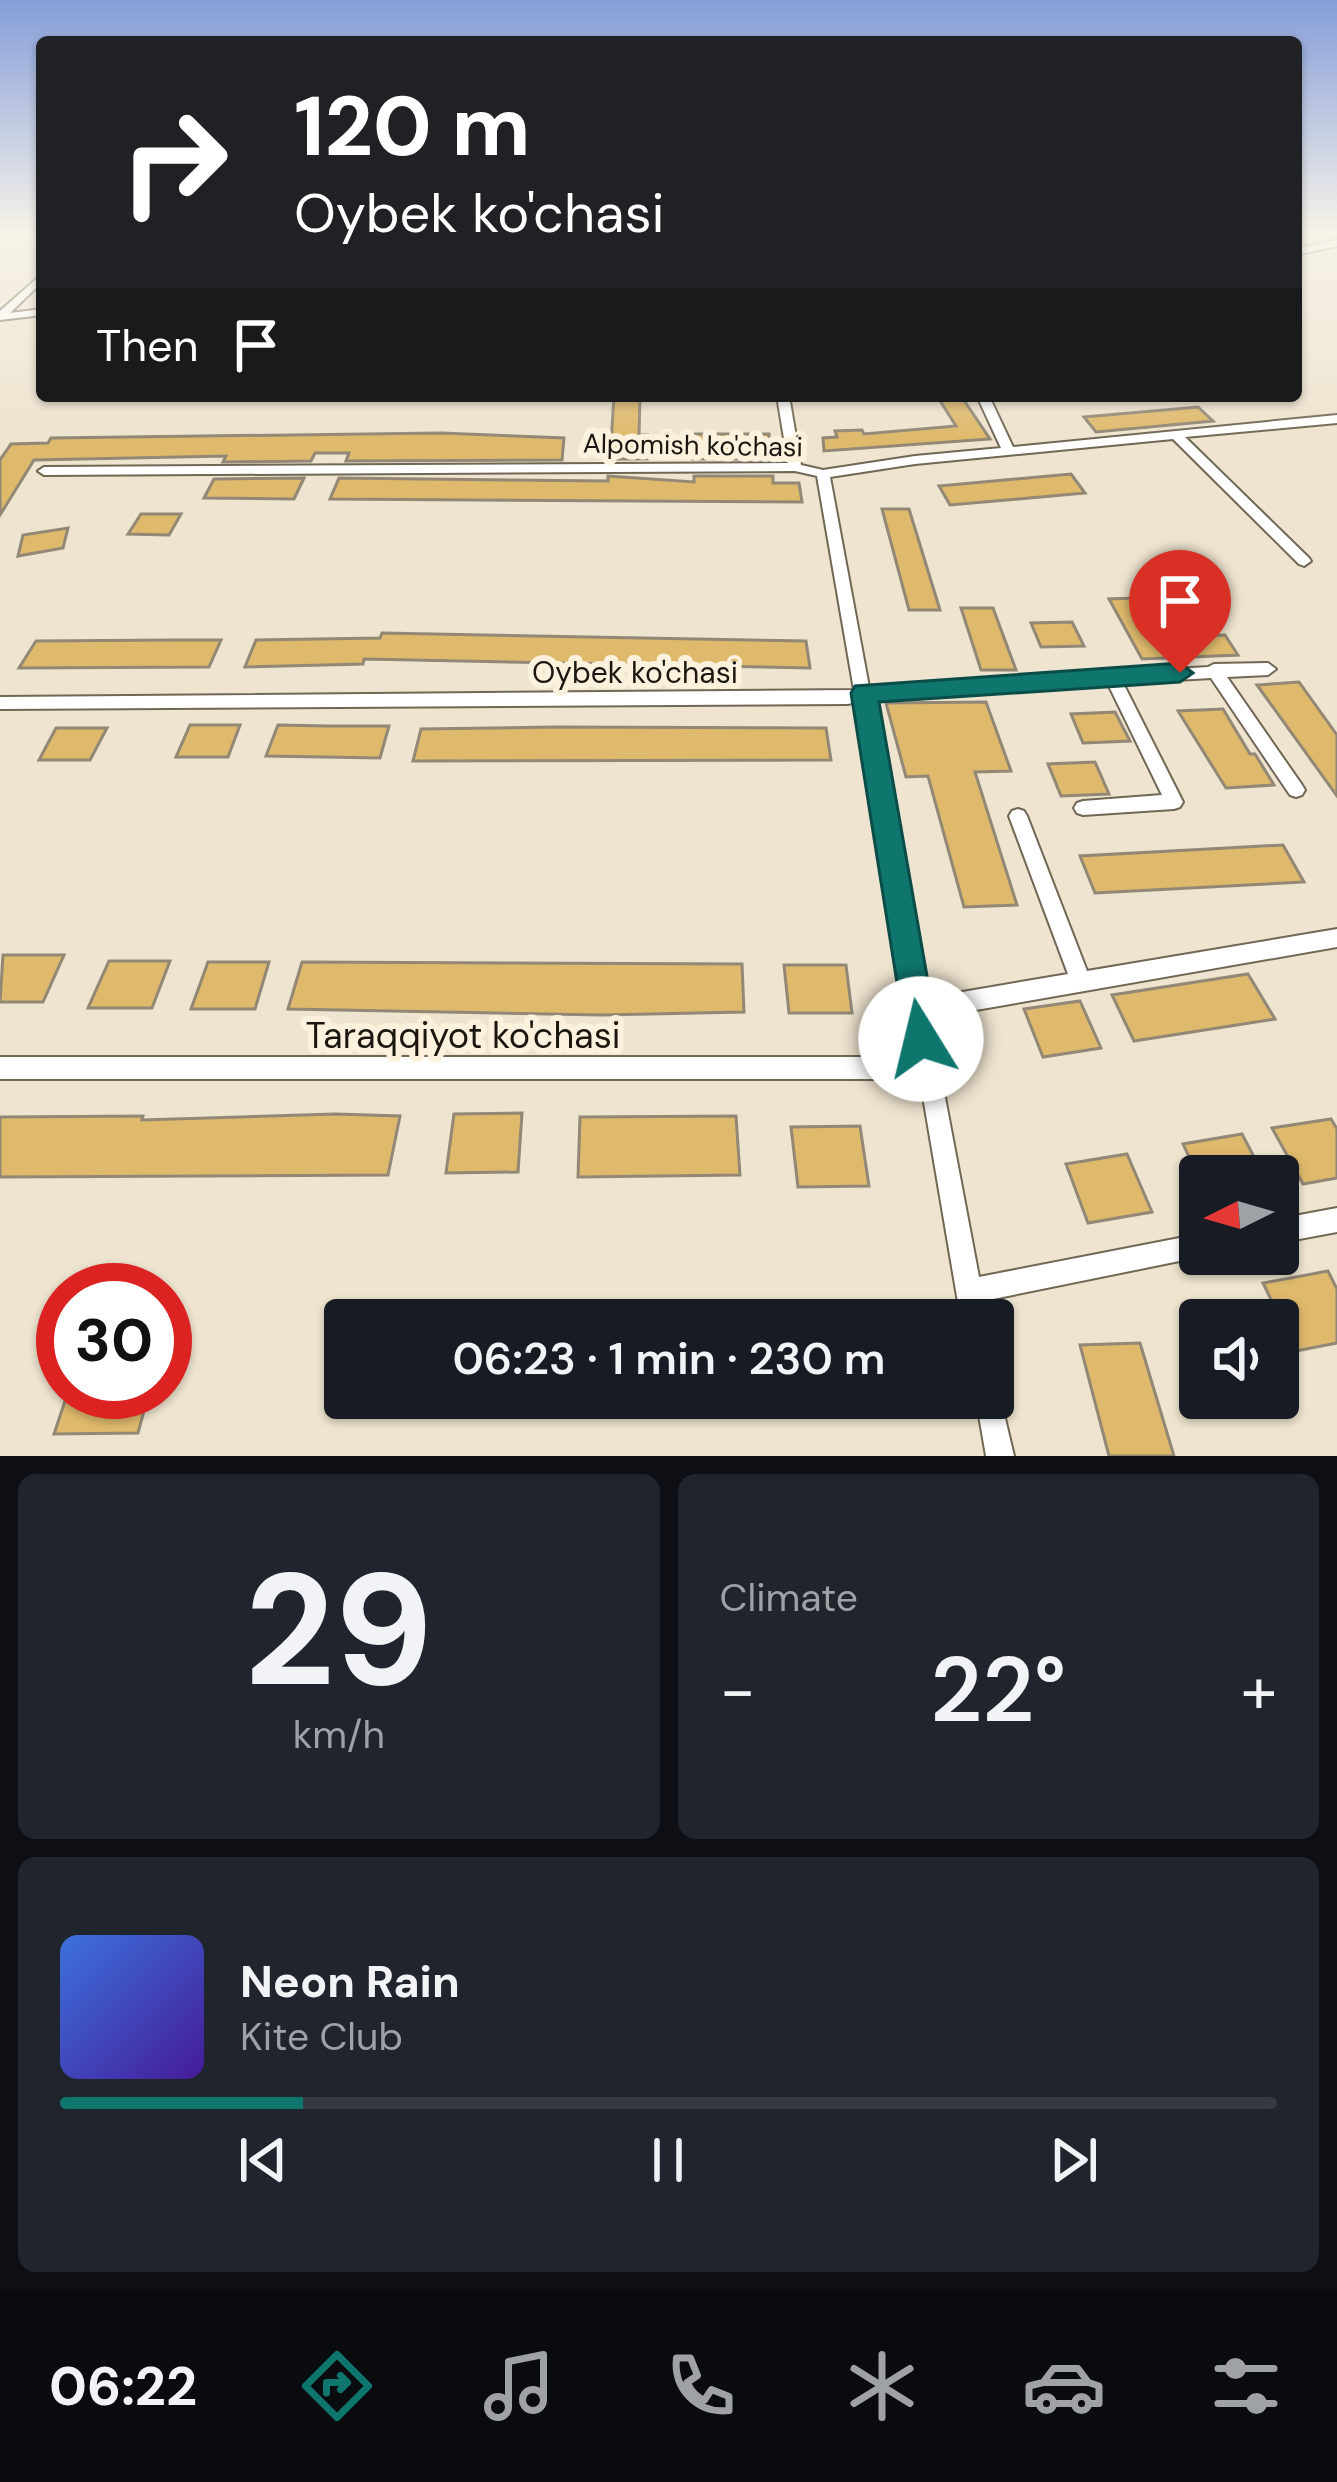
<!DOCTYPE html>
<meta charset="utf-8">
<style>
body{margin:0;font-family:"DM Sans",sans-serif;background:#20242c;color:#f1f3f6;height:100vh;display:flex;flex-direction:column;font-size:45px;white-space:nowrap}
*{box-sizing:border-box;margin:0}
p{font-size:39px;color:#9ea1a6}
.icon{flex:none;width:66px;height:66px;fill:none;stroke:currentColor;stroke-width:2;stroke-linecap:round;stroke-linejoin:round}
.map{position:relative;height:1456px;overflow:hidden}
.panel{display:flex;flex-direction:column;gap:18px;padding:18px;background:#0d0f14;flex:1}
.panel>*{flex:none}
.hud{position:absolute;left:36px;top:36px;width:1266px;height:366px;border-radius:12px;box-shadow:0 3px 9px #0004;background:#202124;color:#fff;overflow:hidden}
.needle{width:78px;rotate:265deg}
.fabs{position:absolute;left:1179px;top:1155px;display:grid;gap:24px}
.fabs a{display:grid;place-items:center;width:120px;height:120px;border-radius:12px;background:#171b24;box-shadow:0 3px 9px #0004;font-size:60px}
.speed{position:absolute;left:36px;top:1263px;display:flex;gap:24px;font-size:60px;font-weight:700;text-align:center}
.speed>*{display:grid;place-content:center;width:156px;height:156px;border-radius:50%;background:#171b24;box-shadow:0 3px 9px #0004;line-height:1}
.speed .limit{border:18px solid #d22;background:#fff;color:#111}
.pin{position:absolute;display:grid;place-items:center;width:102px;height:102px;color:#fff;margin:-123px -51px;border-radius:50% 50% 50% 0;rotate:-45deg;box-shadow:0 0 12px #0007}
.pin .icon{rotate:45deg}
.me{position:absolute;width:132px;margin:-66px;rotate:351deg;stroke-linejoin:round;filter:drop-shadow(0 0 9px #0008)}
.turn{display:flex;align-items:center;gap:42px;height:252px;padding:0 60px;font-size:54px}
.turn .icon{width:156px;height:156px;stroke-width:2.5}
.turn b{display:block;font-size:84px;line-height:102px}
.then{display:flex;align-items:center;height:114px;padding:0 60px;background:#0003;gap:24px;font-size:45px}
.big{font-size:90px;font-weight:600;line-height:1.1}
.panel .tile{flex:1;display:flex;flex-direction:column;justify-content:center;gap:18px;min-width:0;padding:0 42px;border-radius:18px;background:#20242c}
.panel .dial{align-items:center;gap:0}
.dial b{font-size:156px;line-height:1}
.song{display:flex;align-items:center;gap:36px}
.cover{width:144px;height:144px;border-radius:18px;background:linear-gradient(135deg,hsl(220 70% 55%),hsl(260 70% 35%))}
.played{height:12px;border-radius:6px;background:linear-gradient(90deg,#0f766e 20%,#363941 20%)}
.keys{display:flex;justify-content:space-around;direction:ltr}
.heat{display:flex;justify-content:space-between;align-items:center;font-size:66px;direction:ltr}
.panel .tiles{flex:1;display:grid;gap:18px;grid-template-columns:1fr 1fr}
.tile:last-child{grid-column:span 2}
.trip{position:absolute;left:324px;top:1299px;width:690px;height:120px;border-radius:12px;background:#171b24;box-shadow:0 3px 9px #0004;font-weight:600;line-height:120px;text-align:center}
.menu{display:flex;height:192px;justify-content:space-around;align-items:center;background:#090b0e;color:#9ea1a6}
.menu .icon{width:84px;height:84px}
.menu .current{color:#0f766e}
.menu b{font-size:54px;color:#f1f3f6}
.map>svg:first-child{display:block}
.building{fill:#dfba6d;stroke:#928875;stroke-width:3}
.lines{fill:none;stroke-linecap:round;stroke-linejoin:round}
.street-casing{stroke:#706754;stroke-width:4}
.street{fill:#fff;fill-rule:evenodd}
.route{fill:#0f766e;stroke:#0a4d48;stroke-width:3}
.labels{text-anchor:middle;dominant-baseline:central;stroke-width:12;stroke-linejoin:round;paint-order:stroke}
.far-street-label{font-size:27px;fill:#1b1710;stroke:#fcf1dc}
.street-label{font-size:30px;fill:#1b1710;stroke:#fcf1dc}
.near-street-label{font-size:36px;fill:#1b1710;stroke:#fcf1dc}
</style>
<div class="map">
<svg width="1337" height="1456" viewBox="0 0 1337 1456">
<rect width="100%" height="100%" fill="#eee4cf"/>
<path class="building" d="M614 396H640L639 435H648L647 459H610Z
M937 396H961L990 439 824 451 823 438 837 437 835 431 862 430 864 434 956 426Z
M1198 407 1213 421 1096 432 1084 417Z
M441 433 564 438 562 460 346 461 349 453H315L311 461 223 462 226 456 34 460 0 515V460L11 444 48 443 51 438Z
M692 434H769L771 459H693Z
M1071 474 1085 493 950 505 939 486Z
M608 476 694 482V476H773V483H799L802 502 330 499 339 478 608 481Z
M304 478 294 499 204 498 214 479Z
M882 509H909L940 610H909Z
M141 514H181L169 535 128 534Z
M68 528 63 548 18 556 23 535Z
M1134 598 1158 638 1225 635 1238 655 1142 659 1109 599Z
M961 608H993L1016 670H981Z
M1072 622 1084 646 1041 647 1031 623Z
M382 633 806 641 810 668 364 659 363 664 245 667 256 640 380 638Z
M174 640H221L209 667 19 668 36 641Z
M1299 682 1337 735V796L1257 685Z
M986 702 1011 771 975 772 1017 905 964 907 928 776 906 777 886 703Z
M1223 709 1250 754H1255L1274 785 1226 788 1178 711Z
M1115 712 1130 741 1083 743 1071 714Z
M190 725H240L228 757H176Z
M278 725 327 726H389L380 758 266 756Z
M555 727 826 728 831 760 413 761 421 729Z
M56 728H107L90 760H39Z
M1095 762 1109 794 1061 796 1048 764Z
M1283 845 1304 882 1095 893 1080 856Z
M3 955H64L43 1002H0Z
M109 961H170L152 1008H88Z
M208 962H269L255 1009H191Z
M302 962 742 964 744 1012 601 1015 288 1009Z
M784 965H846L852 1013H789Z
M1248 974 1275 1019 1134 1041 1112 995Z
M1080 1001 1101 1048 1043 1057 1024 1009Z
M522 1113 518 1172 446 1173 454 1114Z
M335 1114 400 1116 388 1175 0 1177V1117L143 1116 142 1120Z
M736 1116 740 1175 578 1177 580 1117Z
M1331 1119 1337 1129V1178L1303 1184 1272 1128Z
M860 1126 869 1186 798 1187 791 1127Z
M1242 1134 1264 1176H1198L1183 1144Z
M1127 1154 1152 1212 1088 1223 1066 1164Z
M1328 1271 1337 1289V1343L1296 1351 1263 1283Z
M1140 1343 1174 1456H1109L1080 1345Z
M68 1392H149L138 1433 54 1434Z"/>
<g class="lines">
<g class="street-casing">
<path id="street" d="M1337 240V246L1296 255V249Z
M42 274V282L10 313 42 309V315L0 320V311Z
M777 396H789L801 465 823 470 915 456 1001 448 977 396H989L1013 447 1337 415V423L1185 437 1309 558 1311 561 1304 566 1299 564 1173 439 915 464 830 477 869 687 1208 667 1214 664 1268 663 1276 669 1268 675 1227 677 1302 785 1305 790 1302 795 1296 797 1290 795 1211 678 1123 683 1183 802 1180 807 1174 809 1083 815 1077 813 1074 808 1077 803 1083 801 1162 795 1108 684 871 699 927 998 1068 974 1009 816 1012 811 1018 809 1024 811 1027 816 1087 971 1337 929V947L930 1018 979 1277 1200 1234V1254L1209 1255 983 1301 987 1320H961L920 1079H0V1057H916L910 1018 906 1010 908 1006 856 702 848 704 0 709V697L854 690 817 476 795 471 44 475 38 471 44 467 788 463Z
M1337 1208V1232L1278 1243V1219Z
M993 1386 998 1389 1014 1456H986L976 1398H993Z"/>
</g>
<use href="#street" class="street"/>
</g>
<linearGradient id="sky" x2="0" y2="1"><stop stop-color="#859ed9"/><stop offset="0.53" stop-color="#f7f3e9"/><stop offset="1" stop-color="#f7f3e9" stop-opacity="0"/></linearGradient>
<rect width="1337" height="438" fill="url(#sky)"/>
<path class="route" d="M1180 663 1193 673 1180 682 879 702 938 1039 933 1052 921 1057 908 1052 851 693 855 686Z"/>
<g class="labels">
<g class="far-street-label">
<text transform="translate(693 445) rotate(1)">Alpomish ko'chasi</text>
</g>
<g class="street-label">
<text x="635" y="672">Oybek ko'chasi</text>
</g>
<g class="near-street-label">
<text x="463" y="1035">Taraqqiyot ko'chasi</text>
</g>
</g>
</svg>
<div class="fabs">
<a><svg class="needle" viewBox="-14 -14 28 28"><path d="M0-13l5 13h-10z" fill="#e53935"/><path d="M0 13l5-13h-10z" fill="#9ea1a6"/></svg></a>
<a><svg class="icon" aria-label="sound" viewBox="0 0 24 24"><path d="M4 9h4l5-4v14l-5-4H4zM17 9q2 3 0 6"/></svg></a>
</div>
<div class="speed"><div class="limit">30</div></div>
<div class="pin" style="left:1180px;top:673px;background:#d93025"><svg class="icon" aria-label="arrive" viewBox="0 0 24 24"><path d="M6 21V4h12l-3 4 3 4H6"/></svg></div>
<svg class="me" style="left:921px;top:1039px" viewBox="-20 -20 40 40"><circle r="19" fill="#fff"/><path d="M0-13L10 11 0 6-10 11z" fill="#0f766e"/></svg>
<div class="trip">06:23 · 1 min · 230 m</div>
<div class="hud">
<div class="turn"><svg class="icon" aria-label="right" viewBox="0 0 24 24"><path d="M7 20v-9h11M14 6l5 5-5 5"/></svg><div><b>120 m</b>Oybek ko'chasi</div></div>
<div class="then">Then<svg class="icon" aria-label="arrive" viewBox="0 0 24 24"><path d="M6 21V4h12l-3 4 3 4H6"/></svg></div>
</div>
</div>
<section class="panel">
<div class="tiles">
<div class="tile dial"><b>29</b><p>km/h</p></div>
<div class="tile"><p>Climate</p>
<div class="heat"><a>−</a><b class="big">22°</b><a>+</a></div>
</div>
<div class="tile">
<div class="song"><i class="cover"></i><div><b>Neon Rain</b><p>Kite Club</p></div></div>
<div class="played"></div>
<div class="keys"><svg class="icon" aria-label="previous" viewBox="0 0 24 24"><path d="M18 5L8 12l10 7zM5 5v14"/></svg><svg class="icon" aria-label="pause" viewBox="0 0 24 24"><path d="M8 5v14M16 5v14"/></svg><svg class="icon" aria-label="next" viewBox="0 0 24 24"><path d="M6 5l10 7-10 7zM19 5v14"/></svg></div>
</div>
</div>
</section>
<nav class="menu">
<b>06:22</b>
<svg class="icon current" aria-label="directions" viewBox="0 0 24 24"><path d="M12 3l9 9-9 9-9-9zM9 14v-3h6M13 9l2 2-2 2"/></svg>
<svg class="icon" aria-label="music" viewBox="0 0 24 24"><path d="M9 18V5l10-2v13"/><circle cx="6" cy="18" r="3"/><circle cx="16" cy="16" r="3"/></svg>
<svg class="icon" aria-label="phone" viewBox="0 0 24 24"><path d="M5 4h4l2 5-3 2q2 4 5 5l2-3 5 2v4C11 20 4 13 5 4z"/></svg>
<svg class="icon" aria-label="climate" viewBox="0 0 24 24"><path d="M12 3v18M4 7l16 10M4 17L20 7"/></svg>
<svg class="icon" aria-label="car" viewBox="0 0 24 24"><path d="M5 17H2v-5l4-1 3-4h7l3 4 3 1v5h-3M9 17h6M6 11h13"/><circle cx="7" cy="17" r="2"/><circle cx="17" cy="17" r="2"/></svg>
<svg class="icon" aria-label="filters" viewBox="0 0 24 24"><path d="M4 7h16M4 17h16"/><circle cx="9" cy="7" r="2"/><circle cx="15" cy="17" r="2"/></svg>
</nav>
